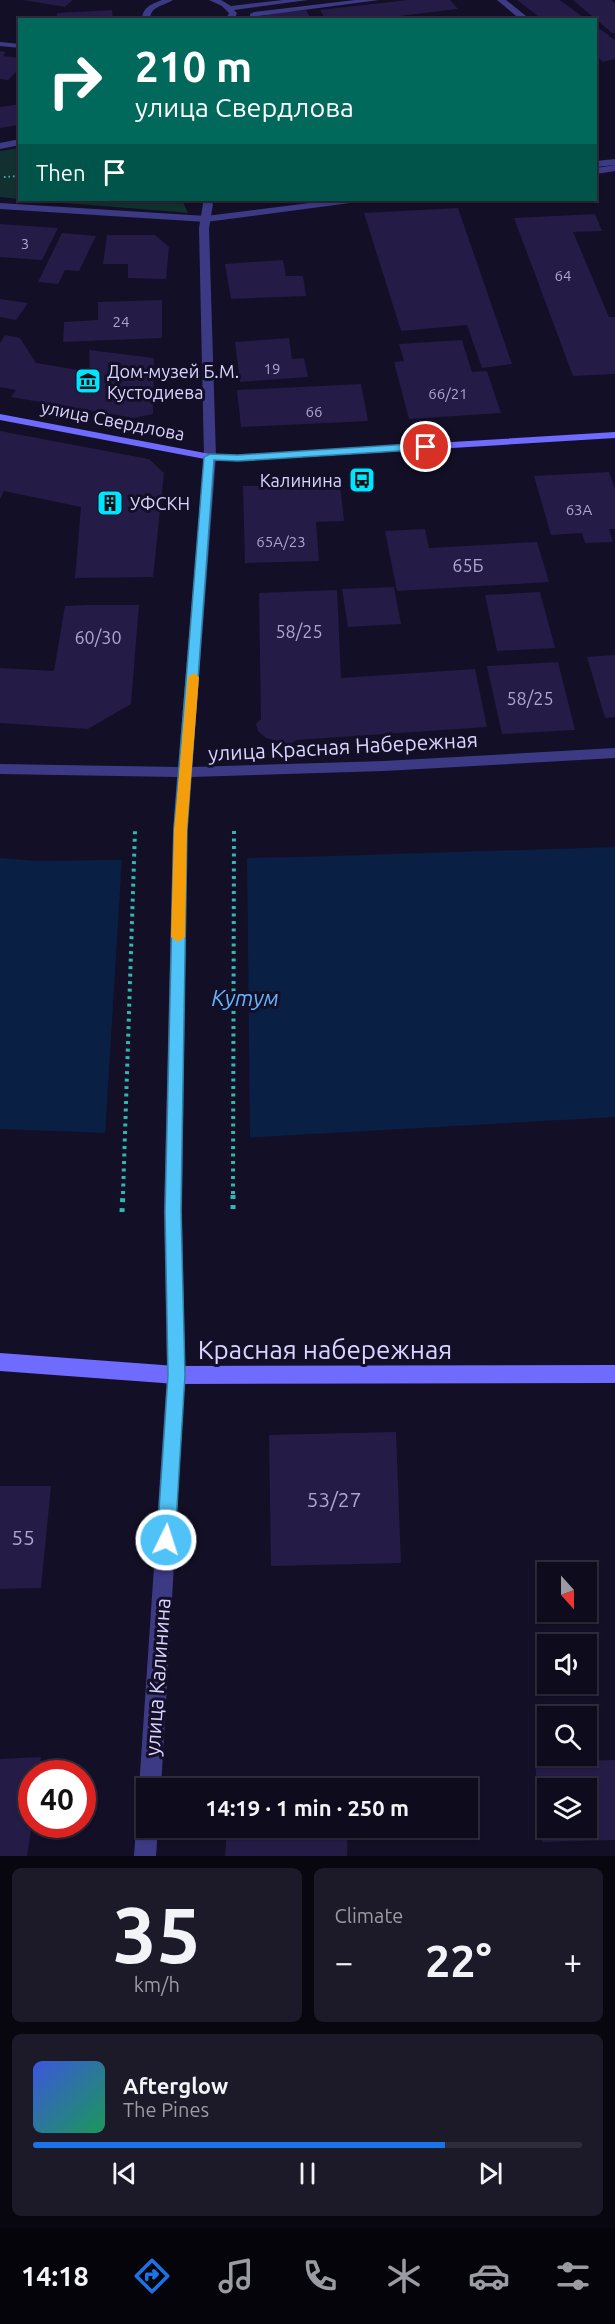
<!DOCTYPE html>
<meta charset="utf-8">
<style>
body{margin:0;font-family:Ubuntu,sans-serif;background:#1c1929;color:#f1f3f6;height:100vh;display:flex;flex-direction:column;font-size:22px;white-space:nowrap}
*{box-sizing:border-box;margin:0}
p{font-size:20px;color:#9b9ba3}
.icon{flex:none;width:33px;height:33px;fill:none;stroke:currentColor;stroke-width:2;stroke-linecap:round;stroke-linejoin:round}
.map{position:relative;height:1856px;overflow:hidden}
.drawer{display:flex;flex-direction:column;gap:12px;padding:12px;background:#08060f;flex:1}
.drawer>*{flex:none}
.banner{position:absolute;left:18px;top:18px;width:579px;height:183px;border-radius:0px;box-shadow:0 2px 4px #0004,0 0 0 2px #2e2b3b;background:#00695c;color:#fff;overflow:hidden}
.needle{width:39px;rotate:159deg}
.fabs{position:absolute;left:537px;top:1562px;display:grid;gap:12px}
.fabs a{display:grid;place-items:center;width:60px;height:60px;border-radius:0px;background:#0e0b1c;box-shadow:0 2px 4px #0004,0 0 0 2px #2e2b3b;font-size:30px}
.speed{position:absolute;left:18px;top:1760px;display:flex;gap:12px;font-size:30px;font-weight:700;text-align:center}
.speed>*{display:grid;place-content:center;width:78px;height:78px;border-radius:50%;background:#0e0b1c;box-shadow:0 2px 4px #0004,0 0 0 2px #2e2b3b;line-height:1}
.speed .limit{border:9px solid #d22;background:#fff;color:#111}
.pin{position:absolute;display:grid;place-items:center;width:51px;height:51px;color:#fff;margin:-26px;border:3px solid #fff;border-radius:50%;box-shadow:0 2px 6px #0007}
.me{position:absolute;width:66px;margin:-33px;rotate:4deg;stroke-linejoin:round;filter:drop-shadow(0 0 4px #0008)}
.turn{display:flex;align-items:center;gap:21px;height:126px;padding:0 18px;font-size:27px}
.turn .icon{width:78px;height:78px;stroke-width:2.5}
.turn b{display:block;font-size:42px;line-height:51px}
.then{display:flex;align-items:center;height:57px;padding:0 18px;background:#0003;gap:12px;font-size:22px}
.big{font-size:45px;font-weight:600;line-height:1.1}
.drawer .card{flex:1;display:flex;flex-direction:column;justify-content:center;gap:9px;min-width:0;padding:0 21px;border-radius:9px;background:#1c1929}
.drawer .dial{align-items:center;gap:0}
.dial b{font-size:78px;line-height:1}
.song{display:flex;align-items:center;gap:18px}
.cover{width:72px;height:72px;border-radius:9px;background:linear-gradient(135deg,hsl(230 70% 55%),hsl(150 70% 35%))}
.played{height:6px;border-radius:3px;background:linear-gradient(90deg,#1a73e8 75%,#2e2b3b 75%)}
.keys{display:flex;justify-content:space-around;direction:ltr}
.heat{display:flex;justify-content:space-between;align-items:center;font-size:33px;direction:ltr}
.drawer .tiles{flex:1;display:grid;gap:12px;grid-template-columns:1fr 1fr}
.card:last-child{grid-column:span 2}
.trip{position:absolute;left:136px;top:1778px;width:342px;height:60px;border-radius:0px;background:#0e0b1c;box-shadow:0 2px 4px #0004,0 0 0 2px #2e2b3b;font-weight:600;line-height:60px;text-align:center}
.tabs{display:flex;height:96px;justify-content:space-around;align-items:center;background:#06040b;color:#9b9ba3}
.tabs .icon{width:42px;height:42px}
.tabs .on{color:#1a73e8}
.tabs b{font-size:27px;color:#f1f3f6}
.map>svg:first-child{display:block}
.green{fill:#12302f}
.water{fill:#0a1f44}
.pier{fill:#130f26}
.building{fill:#241b47;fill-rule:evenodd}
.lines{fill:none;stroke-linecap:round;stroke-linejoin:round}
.path-far2{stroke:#2fb8b0;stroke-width:2;stroke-dasharray:1.5 3;stroke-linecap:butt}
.path-far1{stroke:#2fb8b0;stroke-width:4;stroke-dasharray:3 4.5;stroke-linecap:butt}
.path{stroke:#2fb8b0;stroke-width:5;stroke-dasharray:4 6;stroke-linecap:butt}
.service{fill:#3d3a85;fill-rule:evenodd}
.minor{fill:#3d3a85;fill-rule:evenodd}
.tertiary{fill:#3d3a85;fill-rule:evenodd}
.secondary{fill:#6f6bff;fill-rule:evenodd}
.route{fill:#4fc3f7;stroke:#337fa1;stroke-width:1.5}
.slow{fill:#f59e0b}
.labels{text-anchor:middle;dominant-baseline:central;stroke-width:6;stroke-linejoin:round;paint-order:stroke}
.far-number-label{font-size:15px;fill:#aca6d1}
.far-poi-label{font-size:18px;fill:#d9d4ff;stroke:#130f26;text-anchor:start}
.far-street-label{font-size:18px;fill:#d9d4ff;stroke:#130f26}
.number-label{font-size:18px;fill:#aca6d1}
.street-label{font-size:21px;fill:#d9d4ff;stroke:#130f26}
.near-number-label{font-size:21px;fill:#aca6d1}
.water-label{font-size:22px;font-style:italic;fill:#62b6ff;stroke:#130f26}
.near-street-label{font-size:26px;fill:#d9d4ff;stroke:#130f26}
</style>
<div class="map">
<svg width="615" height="1856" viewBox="0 0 615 1856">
<rect width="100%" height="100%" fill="#130f26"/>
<path class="green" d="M19 148V199L0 197V151Z
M26 200H182L188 213 179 212Z"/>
<path class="water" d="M615 847V1117L242 1138 0 1129V858L38 861 300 857Z"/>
<path class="pier" d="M247 855 250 1140 105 1136 122 857Z"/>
<path class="building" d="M23 0H73L65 7Z
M408 0H450L458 9 365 20H326L320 10Z
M517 0H560L587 20H543Z
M573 0H611L615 3V33H612Z
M112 10 113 20H57V13Z
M306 10 312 20H267L264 14Z
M596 26 615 40V59L603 62 596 56Z
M0 51 6 52 3 56 20 58V68L8 80 0 79Z
M20 104V125L0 128V107Z
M458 208 512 364 482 368 467 325 401 331 364 213Z
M595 214 602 231 573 232 609 317H615V374L573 376 514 218Z
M0 224 58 228 42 260 0 257Z
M62 233 96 236 79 271 65 270 58 284 38 282Z
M107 235H155L169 247 166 279 128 278V264H103Z
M283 260 286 276H303L306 296 231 299 225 264Z
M0 299 28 303 16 320 0 317Z
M162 300V338L63 342 64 322 98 320V302Z
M5 335 20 338 36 363 90 372 89 350 154 358 153 414 134 418 11 397 16 390 0 387V343Z
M289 338 292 359 304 358 308 377 240 382 235 342Z
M462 340 472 372 487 371 501 413 409 419 394 362 404 361 399 344Z
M361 384 368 421 241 427 237 390Z
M0 431 149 459 164 473 153 577 75 578 81 507 4 491 0 499Z
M609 472 615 489V529H609L613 542 585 543 582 533 551 535 534 476Z
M340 484 344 521 316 522 319 561 245 563 243 486Z
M425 529 429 548 537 542 549 582 397 591 385 531Z
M394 587 401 624 348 627 342 589Z
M337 590 341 678 475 669 487 727 297 740 290 744 266 738 258 731 256 724 261 719 259 593Z
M540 592 555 648 497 651 485 595Z
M85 605H139L131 704 88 729 0 723V668L54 671 65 606Z
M615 655V717L605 718 587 657Z
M558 662 575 730 502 734 487 666Z
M396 1432 401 1563 271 1566 269 1435Z
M0 1486H51L41 1588 0 1589Z
M41 1757 39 1773H32V1824L27 1856H0V1759Z
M615 1760V1840L542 1842 535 1762ZM548 1788H586V1827H548Z
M227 1827H348L347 1856H225Z"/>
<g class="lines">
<path class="path-far2" d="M4 177 20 176"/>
<path class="path-far1" d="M123 1194 135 831
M233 1194 234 829"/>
<path class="path" d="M233 1209V1192
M122 1212 123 1192"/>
<path class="service" d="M355 0H379L258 16V20H250V14L254 12Z
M497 0H506L531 20H521Z
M615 159V165L596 167V161Z
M232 200H247L236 203Z"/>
<path class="minor" d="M0 42 20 44V48L0 46Z
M20 139V145L0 149V143Z
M615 165V171L596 174V168Z
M333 200H355L350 203 206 222 0 209V203L206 216Z"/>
<path class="tertiary" d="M162 0H173C164 6 150 6 150 20H142C142 7 152 4 162 0Z
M209 0H221L231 6 283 0H308L234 10 237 13 234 20H226L229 13 222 6Z
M201 200H210L213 204 209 228 216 457 192 767 384 761 615 748V758L384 771 191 777 187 830 182 1211 185 1375 161 1788H147V1798L142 1796 139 1788 167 1375 164 1211 173 830 177 777 0 774V764L178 767 204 457 199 228 203 204Z
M147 1816V1827H158L156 1856H134L136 1827 139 1819Z"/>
<path class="secondary" d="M0 414 210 454 238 455 615 432V438L238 461 210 460 0 420Z
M0 1353 176 1366 615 1365V1383L176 1384 0 1371Z"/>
</g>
<path class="route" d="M426 443 430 444V449L238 461 214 460 187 830 181 1211 185 1375 175 1540 172 1547 166 1549 159 1547 157 1540 168 1375 165 1211 174 830 204 457 210 454 238 455Z"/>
<path class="slow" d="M193 673 199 677 187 830 185 937 178 942 171 937 174 830 188 677Z"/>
<defs>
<g id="museum-square" transform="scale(1.35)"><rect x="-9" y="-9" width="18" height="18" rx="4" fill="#00e5ff" stroke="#130f26"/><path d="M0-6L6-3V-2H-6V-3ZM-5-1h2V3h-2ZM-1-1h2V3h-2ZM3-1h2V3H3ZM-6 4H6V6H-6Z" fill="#111"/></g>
<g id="bus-square" transform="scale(1.35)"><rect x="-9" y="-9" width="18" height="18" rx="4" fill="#00e5ff" stroke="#130f26"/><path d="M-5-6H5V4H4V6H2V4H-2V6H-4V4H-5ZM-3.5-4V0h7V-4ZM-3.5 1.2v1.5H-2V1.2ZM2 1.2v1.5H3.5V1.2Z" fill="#111"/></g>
<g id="building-square" transform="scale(1.35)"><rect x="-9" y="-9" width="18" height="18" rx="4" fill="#00e5ff" stroke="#130f26"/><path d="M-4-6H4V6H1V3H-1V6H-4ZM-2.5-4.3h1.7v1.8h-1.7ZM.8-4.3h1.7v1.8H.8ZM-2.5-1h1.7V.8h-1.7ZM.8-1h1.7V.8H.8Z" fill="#111"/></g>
</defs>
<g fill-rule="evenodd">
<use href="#museum-square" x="88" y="381"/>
<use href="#bus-square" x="362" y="480"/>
<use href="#building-square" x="110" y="503"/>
</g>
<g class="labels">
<g class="far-number-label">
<text x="25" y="243">3</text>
<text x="563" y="275">64</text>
<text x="121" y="321">24</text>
<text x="272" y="368">19</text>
<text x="448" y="393">66/21</text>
<text x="314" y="411">66</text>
<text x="579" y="509">63А</text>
<text x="281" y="541">65А/23</text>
</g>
<g class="far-poi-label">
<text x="107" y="371">Дом-музей Б.М.<tspan x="107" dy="21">Кустодиева</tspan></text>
<text x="342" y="480" text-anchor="end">Калинина</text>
<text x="130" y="503">УФСКН</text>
</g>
<g class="far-street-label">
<text transform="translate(113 420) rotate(11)">улица Свердлова</text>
</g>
<g class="number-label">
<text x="468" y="565">65Б</text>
<text x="299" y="631">58/25</text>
<text x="98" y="637">60/30</text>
<text x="530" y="698">58/25</text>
</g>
<g class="street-label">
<text transform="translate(343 746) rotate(-3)">улица Красная Набережная</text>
<text transform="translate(157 1677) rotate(-86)">улица Калинина</text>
</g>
<g class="near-number-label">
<text x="334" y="1499">53/27</text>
<text x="23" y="1537">55</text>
</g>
<g class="water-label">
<text x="245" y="997">Кутум</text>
</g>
<g class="near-street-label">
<text x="325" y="1349">Красная набережная</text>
</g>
</g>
</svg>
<div class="fabs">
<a><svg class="needle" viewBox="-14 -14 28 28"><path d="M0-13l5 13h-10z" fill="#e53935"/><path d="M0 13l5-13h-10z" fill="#9b9ba3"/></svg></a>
<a><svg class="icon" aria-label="sound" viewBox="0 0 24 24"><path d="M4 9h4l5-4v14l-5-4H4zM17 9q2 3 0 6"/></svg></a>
<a><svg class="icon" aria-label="search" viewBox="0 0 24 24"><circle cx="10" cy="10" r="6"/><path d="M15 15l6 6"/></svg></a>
<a><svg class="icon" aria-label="layers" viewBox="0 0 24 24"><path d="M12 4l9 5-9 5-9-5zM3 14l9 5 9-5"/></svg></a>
</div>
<div class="speed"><div class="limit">40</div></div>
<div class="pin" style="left:426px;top:447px;background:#d93025"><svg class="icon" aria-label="arrive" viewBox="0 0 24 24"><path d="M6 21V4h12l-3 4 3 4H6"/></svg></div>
<svg class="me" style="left:166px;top:1540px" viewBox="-20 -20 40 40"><circle r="17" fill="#4fc3f7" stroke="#fff" stroke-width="3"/><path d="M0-11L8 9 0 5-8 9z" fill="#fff"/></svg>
<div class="trip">14:19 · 1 min · 250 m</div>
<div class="banner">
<div class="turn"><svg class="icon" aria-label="right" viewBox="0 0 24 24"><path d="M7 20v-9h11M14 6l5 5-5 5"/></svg><div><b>210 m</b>улица Свердлова</div></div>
<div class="then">Then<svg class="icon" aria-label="arrive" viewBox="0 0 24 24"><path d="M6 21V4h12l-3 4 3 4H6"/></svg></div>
</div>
</div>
<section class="drawer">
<div class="tiles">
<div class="card dial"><b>35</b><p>km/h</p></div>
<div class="card"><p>Climate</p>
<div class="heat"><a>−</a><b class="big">22°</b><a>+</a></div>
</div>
<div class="card">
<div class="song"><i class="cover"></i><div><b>Afterglow</b><p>The Pines</p></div></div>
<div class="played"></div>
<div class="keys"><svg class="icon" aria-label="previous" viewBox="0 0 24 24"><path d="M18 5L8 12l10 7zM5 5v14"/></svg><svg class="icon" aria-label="pause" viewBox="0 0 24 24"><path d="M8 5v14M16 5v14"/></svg><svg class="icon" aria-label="next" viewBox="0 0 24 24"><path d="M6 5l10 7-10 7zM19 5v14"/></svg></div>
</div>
</div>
</section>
<nav class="tabs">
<b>14:18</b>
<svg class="icon on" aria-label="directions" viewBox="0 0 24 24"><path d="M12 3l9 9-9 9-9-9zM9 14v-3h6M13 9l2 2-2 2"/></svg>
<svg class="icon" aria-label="music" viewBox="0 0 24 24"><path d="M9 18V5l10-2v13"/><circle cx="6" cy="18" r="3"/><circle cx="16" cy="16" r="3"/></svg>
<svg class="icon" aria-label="phone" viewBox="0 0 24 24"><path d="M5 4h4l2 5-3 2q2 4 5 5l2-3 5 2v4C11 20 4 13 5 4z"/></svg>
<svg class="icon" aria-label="climate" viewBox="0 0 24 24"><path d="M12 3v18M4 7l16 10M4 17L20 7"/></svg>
<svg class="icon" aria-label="car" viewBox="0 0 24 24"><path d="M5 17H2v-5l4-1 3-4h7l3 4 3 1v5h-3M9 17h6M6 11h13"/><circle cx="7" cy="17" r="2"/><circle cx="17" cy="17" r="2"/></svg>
<svg class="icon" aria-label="filters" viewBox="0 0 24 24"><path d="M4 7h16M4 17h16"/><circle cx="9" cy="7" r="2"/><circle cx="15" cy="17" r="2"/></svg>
</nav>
